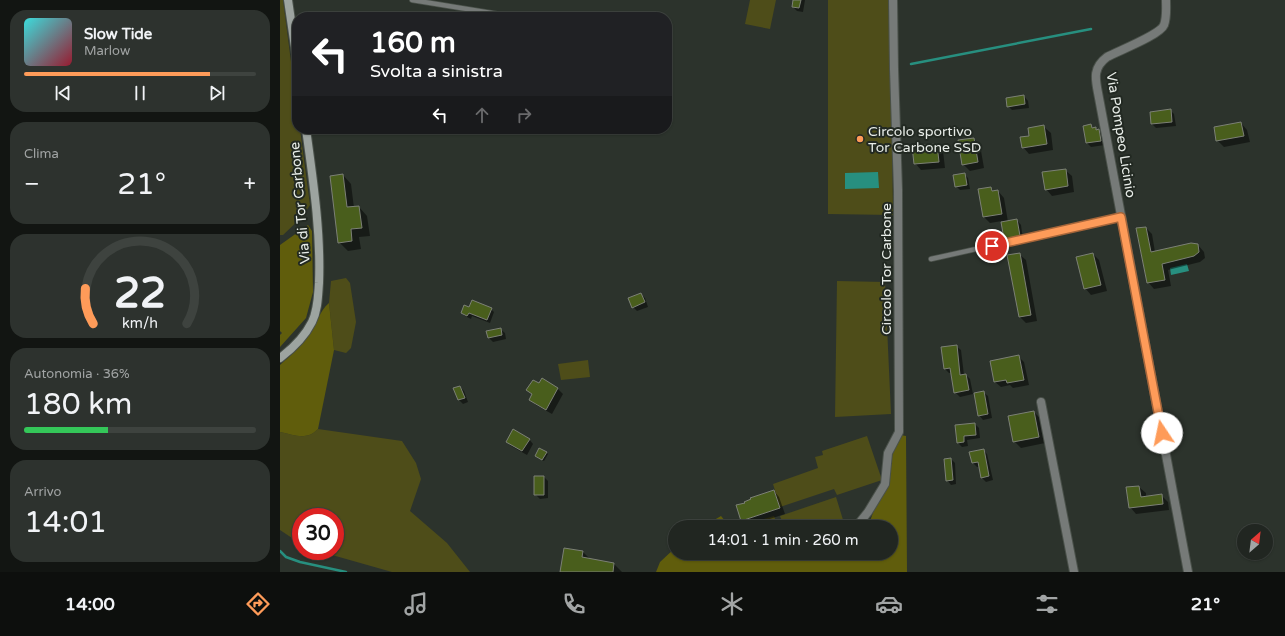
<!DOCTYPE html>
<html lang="it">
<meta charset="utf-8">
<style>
body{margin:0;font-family:"Varela Round",sans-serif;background:#2d322e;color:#f1f3f6;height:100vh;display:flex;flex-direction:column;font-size:15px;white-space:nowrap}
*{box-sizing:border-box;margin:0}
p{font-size:13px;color:#a2a5a5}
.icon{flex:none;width:22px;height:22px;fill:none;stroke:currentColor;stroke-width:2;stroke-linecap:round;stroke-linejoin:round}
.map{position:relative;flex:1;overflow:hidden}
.details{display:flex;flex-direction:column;gap:10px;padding:10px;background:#121512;width:280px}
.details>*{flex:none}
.top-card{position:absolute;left:12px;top:12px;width:380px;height:122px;border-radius:16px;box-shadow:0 1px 3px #0004,0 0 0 1px #3e433f;background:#202124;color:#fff;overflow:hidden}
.needle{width:26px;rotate:28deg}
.fabs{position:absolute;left:957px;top:524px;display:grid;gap:8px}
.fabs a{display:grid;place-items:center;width:36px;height:36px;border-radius:50%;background:#212621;box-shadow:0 1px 3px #0004,0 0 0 1px #3e433f;font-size:20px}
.speed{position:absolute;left:12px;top:508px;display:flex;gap:8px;font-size:20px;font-weight:700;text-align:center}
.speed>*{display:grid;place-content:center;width:52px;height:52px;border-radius:50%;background:#212621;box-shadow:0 1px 3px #0004,0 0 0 1px #3e433f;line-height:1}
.speed .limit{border:6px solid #d22;background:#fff;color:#111}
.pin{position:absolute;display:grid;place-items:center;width:34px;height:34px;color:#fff;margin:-17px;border:2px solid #fff;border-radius:50%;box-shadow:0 1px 4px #0007}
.me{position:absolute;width:44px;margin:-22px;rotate:349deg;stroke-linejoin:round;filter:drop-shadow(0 0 3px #0008)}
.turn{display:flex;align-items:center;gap:14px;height:84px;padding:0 12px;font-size:18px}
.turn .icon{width:52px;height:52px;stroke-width:2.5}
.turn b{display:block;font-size:28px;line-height:34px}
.lanes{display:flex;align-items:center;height:38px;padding:0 12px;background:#0003;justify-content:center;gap:20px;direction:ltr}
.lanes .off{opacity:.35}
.big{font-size:30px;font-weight:600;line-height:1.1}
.details .card{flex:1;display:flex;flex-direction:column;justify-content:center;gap:6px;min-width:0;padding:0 14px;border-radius:16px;background:#2d322e}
.details .dial{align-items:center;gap:0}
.dial svg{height:104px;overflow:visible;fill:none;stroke:#3e433f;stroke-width:7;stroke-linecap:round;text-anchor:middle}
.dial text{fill:#f1f3f6;stroke:none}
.song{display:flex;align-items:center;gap:12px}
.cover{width:48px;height:48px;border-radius:6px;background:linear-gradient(135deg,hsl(180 70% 55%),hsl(350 70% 35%))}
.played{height:4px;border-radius:2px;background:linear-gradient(90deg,#fe9b59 80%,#3e433f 80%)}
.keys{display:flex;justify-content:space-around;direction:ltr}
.heat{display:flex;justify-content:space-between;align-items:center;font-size:22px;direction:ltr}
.charge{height:6px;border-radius:3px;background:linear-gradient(90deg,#34c759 36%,#3e433f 0)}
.trip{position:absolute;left:388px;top:520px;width:230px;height:40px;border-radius:20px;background:#212621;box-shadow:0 1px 3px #0004,0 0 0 1px #3e433f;font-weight:600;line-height:40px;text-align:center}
.tabs{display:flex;height:64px;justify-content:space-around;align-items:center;background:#0d0f0d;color:#a2a5a5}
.tabs .icon{width:28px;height:28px}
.tabs .on{color:#fe9b59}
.tabs b{font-size:18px;color:#f1f3f6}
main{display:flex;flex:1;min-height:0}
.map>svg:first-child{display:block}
.green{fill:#4e4d19}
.forest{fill:#605d0c}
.water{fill:#278f7f}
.shadow{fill:#0007}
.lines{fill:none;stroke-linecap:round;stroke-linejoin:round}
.stream{stroke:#278f7f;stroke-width:2.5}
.building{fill:#495e1c;stroke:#7c8076}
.lane-casing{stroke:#4a514a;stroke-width:6}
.street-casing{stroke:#4a514a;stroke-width:10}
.secondary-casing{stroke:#4a514a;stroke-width:10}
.lane{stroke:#767a78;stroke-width:4.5}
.street{stroke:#767a78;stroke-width:8}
.secondary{stroke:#9da4a0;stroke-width:8}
.route-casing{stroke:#a5653a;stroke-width:10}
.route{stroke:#fe9b59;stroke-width:7}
.poi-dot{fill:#fe9b59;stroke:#222922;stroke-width:1.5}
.labels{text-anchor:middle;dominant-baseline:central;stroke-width:4;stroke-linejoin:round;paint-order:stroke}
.poi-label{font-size:14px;fill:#e8ede8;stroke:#222922;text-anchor:start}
.street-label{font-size:14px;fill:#e8ede8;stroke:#222922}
</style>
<main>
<section class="details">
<div class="card">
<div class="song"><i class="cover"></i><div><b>Slow Tide</b><p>Marlow</p></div></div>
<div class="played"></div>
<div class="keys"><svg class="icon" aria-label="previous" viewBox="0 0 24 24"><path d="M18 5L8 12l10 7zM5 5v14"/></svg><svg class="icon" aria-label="pause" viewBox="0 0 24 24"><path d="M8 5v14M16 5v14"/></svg><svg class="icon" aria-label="next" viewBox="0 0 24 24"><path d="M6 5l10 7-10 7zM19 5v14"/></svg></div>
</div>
<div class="card"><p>Clima</p>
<div class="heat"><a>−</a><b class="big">21°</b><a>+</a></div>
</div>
<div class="card dial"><svg viewBox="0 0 100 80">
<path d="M14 69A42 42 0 1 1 86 69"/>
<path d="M14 69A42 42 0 0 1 8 42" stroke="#fe9b59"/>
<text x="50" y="56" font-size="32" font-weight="700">22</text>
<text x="50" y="72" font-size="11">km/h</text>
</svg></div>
<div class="card"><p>Autonomia · 36%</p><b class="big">180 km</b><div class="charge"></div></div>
<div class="card"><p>Arrivo</p><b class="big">14:01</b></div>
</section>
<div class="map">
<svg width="1005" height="572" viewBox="0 0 1005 572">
<rect width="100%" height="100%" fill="#2c332c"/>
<path class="green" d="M0 0H3L17 108V129H20L30 205 23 216 3 235H0Z
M470 0H496L490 29 465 24Z
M548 0H610L613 215 548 214Z
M66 278 70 283 76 322 71 348 66 353 54 350 49 303 51 281Z
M557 281 605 282 611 414 555 417Z
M308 360 310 377 281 380 278 364Z
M38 429 122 441 136 463 141 479 130 511 167 543 190 572H112L38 551H55V517H21V544L0 530V432C15 435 26 441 38 429Z
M587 436 602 480 557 495 554 489 500 507 493 484 538 468 535 457 543 455 542 451Z
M556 497 564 523 552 527H504L500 516Z
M494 516 498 527H464L463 525Z"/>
<path class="forest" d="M28 225 32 231 33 292 26 318 0 347V335L2 333 0 331V245Z
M49 303 54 350 38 429C26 441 15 435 0 432V365C10 356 21 347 29 335 37 325 39 311 49 303Z
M616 434 626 436 627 572H376L380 562 395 548V553L567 554 568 553H611V527H588L603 484Z
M441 516 450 527H422Z"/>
<path class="water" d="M598 172 599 188 565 189V173Z
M907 264 909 271 891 275 890 268Z"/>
<path class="shadow" d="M514 0H525L523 12 517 11 513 7Z
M744 96 748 101 749 108 732 110 728 106Z
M890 110 894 114 896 126 876 128 872 124Z
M961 123 967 130 970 142 944 147 937 140Z
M811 126 823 135 825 145 811 147 807 143 804 127Z
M764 127 771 133 773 150 749 154 743 147 750 136Z
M694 139 700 145 704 168 690 171 683 164Z
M657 145 663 151 665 168 641 170 635 163Z
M785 170 792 176 794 192 772 196 766 189Z
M684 174 688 178 690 189 680 190 676 186Z
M63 175 71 184 74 208 79 207 87 216 90 236 79 237 81 249 68 251 59 242Z
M711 188 715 192 718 191 724 198 728 222 737 220 741 225 743 240 729 243 725 238 722 221 710 223 704 217Z
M866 228 872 234 875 252 918 245 924 252 925 258 920 262 888 270 891 286 874 289 868 282Z
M739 254 746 260 757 321 746 323 740 317Z
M813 254 819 260 827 291 811 295 805 288Z
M360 294 365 298 368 307 357 311 353 307Z
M190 309H211L214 312 210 323 192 316 191 319 185 316 182 313Z
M220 329 225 333 226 339 213 342 209 338Z
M676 346 681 350 684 375H686L690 379 693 394 680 397 675 392 672 373H669L665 369Z
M738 356 744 362 749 385 733 388 730 385 721 387 715 382 711 362Z
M262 379 278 389 283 394 272 414 256 405 250 399 253 395 248 390 259 384Z
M180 387 184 391 188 402 183 404 179 400Z
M703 392 708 396 712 418 703 420 699 415Z
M754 412 760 418 765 443 741 448 734 441Z
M695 424 699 428 700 438 687 440 688 446 682 447 678 443Z
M249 439 253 444 247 455 231 446 227 442Z
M703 450 707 454 713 480 706 482 702 478 700 467H697L693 463 691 452Z
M266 452 268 454 264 461 258 458Z
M671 459 675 463 676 484 671 485 667 480Z
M264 477 268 481V498L260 499 255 494Z
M859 487 866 493V497L881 495 888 502 889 510 856 514 850 507Z
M494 491 499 497 505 514 468 526 462 520Z
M285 549 303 552 311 560 334 564 342 572H281Z"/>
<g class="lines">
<path class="stream" d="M631 64 811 29
M0 551 6 557 20 562 66 572"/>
</g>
<path class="building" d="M513 0H521L519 8 512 7Z
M744 95 745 104 727 107 726 98Z
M891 109 892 122 871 124 870 112Z
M961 122 964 136 936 141 934 127Z
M811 124 812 128 816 127V130L819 129 821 141 806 143 803 126Z
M764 125 767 144 742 148 740 137 749 136 748 128Z
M694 138 698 162 682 165 678 140Z
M657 144 659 162 634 164 632 146Z
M786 169 788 186 765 190 762 172Z
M685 173 687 185 675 187 673 175Z
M63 174 67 207 79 206 82 228 71 229 72 241 58 243 50 176Z
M711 187 712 191 718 190 722 214 703 217 698 189Z
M737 219 740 236 724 239 721 222Z
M866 227 871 252 911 243 918 244 919 252 914 256 882 264 885 280 867 283 856 228Z
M740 253 751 315 739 317 727 255Z
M813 253 821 285 804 289 796 257Z
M361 293 365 302 352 308 348 298Z
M192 300 212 308 207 320 189 313 187 316 181 313 184 305 189 307Z
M221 328 222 335 208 338 206 331Z
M677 345 680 375 686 374 689 390 674 393 670 368 664 369 661 347Z
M739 355 744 380 727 383 726 380 714 382 710 361Z
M262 378 278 388 266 410 249 400 252 394 246 390 253 380 259 383Z
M180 386 185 398 178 400 173 388Z
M704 391 708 414 698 416 694 393Z
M754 411 759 437 733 442 728 416Z
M695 423 696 435 684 436V442L677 443 675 425Z
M233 429 250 439 242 451 226 442Z
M259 448 267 452 262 460 255 456Z
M704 449 709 476 701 478 698 462 692 463 689 452Z
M671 458 673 480 666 481 664 459Z
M254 476H264V495H254Z
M859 486 861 497 882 494 883 504 849 508 846 487Z
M494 490 500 508 461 521 456 505 465 503 464 502 471 499 470 498Z
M284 548 303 551 302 557 334 563 333 572H280Z"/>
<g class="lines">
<g class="lane-casing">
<path id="lane" d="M132 0 236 17
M651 259 841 217"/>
</g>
<g class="street-casing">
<path id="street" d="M886 0C886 8 887 17 884 25 880 35 838 51 827 57 811 69 816 81 819 98L908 572
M761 402 794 572
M576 527 588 512 605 484 608 453 619 432 618 190 614 69 613 0"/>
</g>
<g class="secondary-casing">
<path id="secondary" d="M8 0 17 61
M0 358C12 349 25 336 32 322 38 310 38 296 39 283 41 232 33 180 26 129"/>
</g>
<use href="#lane" class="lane"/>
<use href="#street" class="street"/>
<use href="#secondary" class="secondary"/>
</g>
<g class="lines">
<g class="route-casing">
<path id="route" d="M712 246 841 217 882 433"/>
</g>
<use href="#route" class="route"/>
</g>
<circle class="poi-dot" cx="580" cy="139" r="4"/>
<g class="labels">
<g class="poi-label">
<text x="588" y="131">Circolo sportivo<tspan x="588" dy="16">Tor Carbone SSD</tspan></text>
</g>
<g class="street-label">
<text transform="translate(841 135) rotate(81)">Via Pompeo Licinio</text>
<text transform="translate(20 203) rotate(-95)">Via di Tor Carbone</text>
<text transform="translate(606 269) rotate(-90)">Circolo Tor Carbone</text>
</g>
</g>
</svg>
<div class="fabs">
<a><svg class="needle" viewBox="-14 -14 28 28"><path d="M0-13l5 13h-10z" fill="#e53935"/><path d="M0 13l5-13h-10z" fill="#a2a5a5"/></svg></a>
</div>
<div class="speed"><div class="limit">30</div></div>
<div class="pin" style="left:712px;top:246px;background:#d93025"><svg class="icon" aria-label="arrive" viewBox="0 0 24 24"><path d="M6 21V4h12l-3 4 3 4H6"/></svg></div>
<svg class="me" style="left:882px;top:433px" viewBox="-20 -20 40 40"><circle r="19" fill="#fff"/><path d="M0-13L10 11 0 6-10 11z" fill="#fe9b59"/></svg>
<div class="trip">14:01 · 1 min · 260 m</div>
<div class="top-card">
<div class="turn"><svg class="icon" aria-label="left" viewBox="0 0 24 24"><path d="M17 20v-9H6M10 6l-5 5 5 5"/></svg><div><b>160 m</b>Svolta a sinistra</div></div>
<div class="lanes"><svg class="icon" aria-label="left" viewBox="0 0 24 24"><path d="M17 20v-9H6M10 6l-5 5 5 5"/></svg><svg class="icon off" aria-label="ahead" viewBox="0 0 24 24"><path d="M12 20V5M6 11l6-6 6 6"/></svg><svg class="icon off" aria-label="right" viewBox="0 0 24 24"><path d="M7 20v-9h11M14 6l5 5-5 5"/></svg></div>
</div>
</div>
</main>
<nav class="tabs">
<b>14:00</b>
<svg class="icon on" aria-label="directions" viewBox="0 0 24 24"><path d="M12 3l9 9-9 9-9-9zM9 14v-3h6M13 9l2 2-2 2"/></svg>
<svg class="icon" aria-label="music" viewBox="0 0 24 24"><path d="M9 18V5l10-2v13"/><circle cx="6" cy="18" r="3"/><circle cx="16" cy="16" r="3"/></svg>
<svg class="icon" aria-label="phone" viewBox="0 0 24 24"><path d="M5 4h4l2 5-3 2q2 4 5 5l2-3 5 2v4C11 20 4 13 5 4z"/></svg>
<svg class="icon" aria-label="climate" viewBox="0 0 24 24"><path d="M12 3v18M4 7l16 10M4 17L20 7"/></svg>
<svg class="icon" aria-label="car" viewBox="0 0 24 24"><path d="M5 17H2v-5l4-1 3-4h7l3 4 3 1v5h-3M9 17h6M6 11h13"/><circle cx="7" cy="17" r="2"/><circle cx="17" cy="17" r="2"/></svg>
<svg class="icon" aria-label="filters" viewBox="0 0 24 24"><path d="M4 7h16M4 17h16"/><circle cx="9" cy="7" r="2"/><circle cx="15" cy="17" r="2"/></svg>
<b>21°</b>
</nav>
